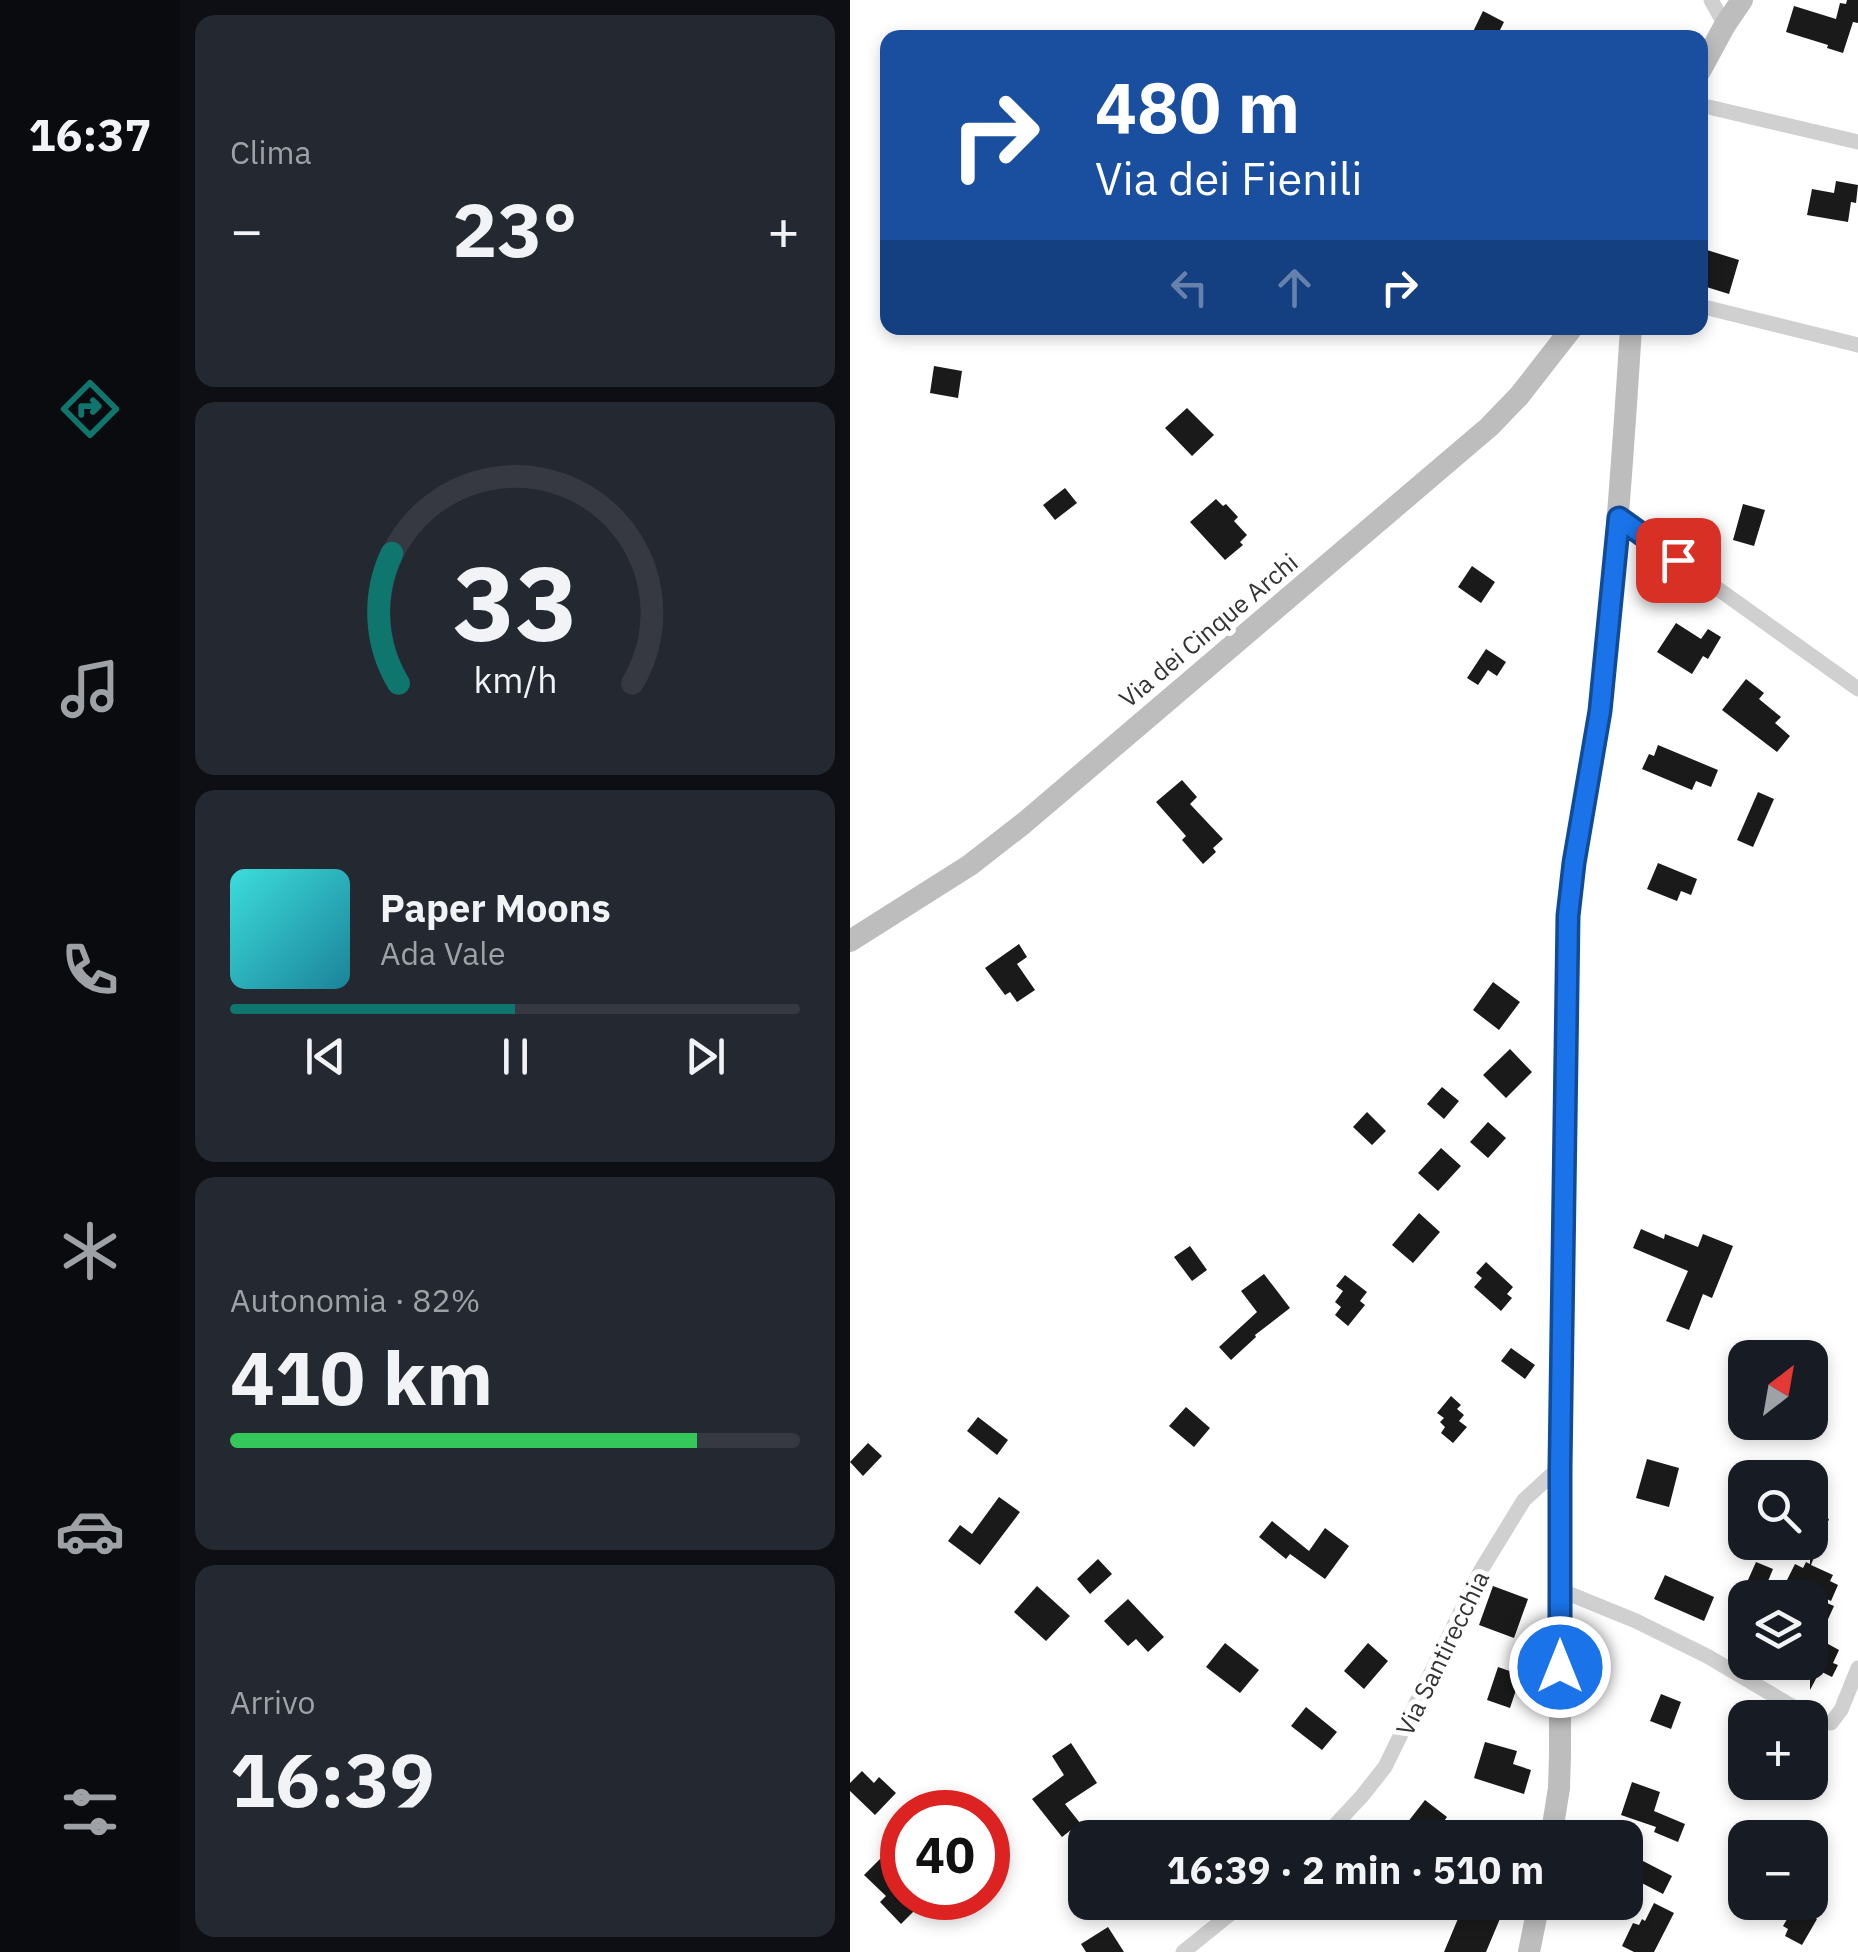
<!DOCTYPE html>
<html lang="it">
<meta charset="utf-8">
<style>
body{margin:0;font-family:"IBM Plex Sans",sans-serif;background:#242831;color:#f1f3f6;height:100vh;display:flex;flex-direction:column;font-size:38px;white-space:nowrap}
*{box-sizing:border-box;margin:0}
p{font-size:32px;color:#9ea1a6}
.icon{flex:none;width:55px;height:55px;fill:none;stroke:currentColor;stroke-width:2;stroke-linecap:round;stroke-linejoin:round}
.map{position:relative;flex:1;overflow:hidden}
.panel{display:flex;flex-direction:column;gap:15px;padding:15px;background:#0d0f14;width:670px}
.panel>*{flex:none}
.banner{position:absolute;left:30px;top:30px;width:828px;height:305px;border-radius:20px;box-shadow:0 5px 15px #0003;background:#1a4fa0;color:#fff;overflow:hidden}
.needle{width:65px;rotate:31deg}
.controls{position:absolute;left:878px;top:1340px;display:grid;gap:20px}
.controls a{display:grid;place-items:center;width:100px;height:100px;border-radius:20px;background:#171b24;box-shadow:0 5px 15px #0003;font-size:50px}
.speed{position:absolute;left:30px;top:1790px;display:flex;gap:20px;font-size:50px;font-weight:700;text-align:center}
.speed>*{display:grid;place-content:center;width:130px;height:130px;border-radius:50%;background:#171b24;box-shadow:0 5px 15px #0003;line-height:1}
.speed .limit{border:15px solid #d22;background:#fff;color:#111}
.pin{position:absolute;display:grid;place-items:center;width:85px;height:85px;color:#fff;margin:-42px;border-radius:20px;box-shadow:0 5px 15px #0006}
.me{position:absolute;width:110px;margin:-55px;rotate:0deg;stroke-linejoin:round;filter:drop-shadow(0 0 8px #0008)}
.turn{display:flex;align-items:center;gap:35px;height:210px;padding:0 50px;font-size:45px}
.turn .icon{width:130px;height:130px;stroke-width:2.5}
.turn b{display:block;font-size:70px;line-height:85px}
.lanes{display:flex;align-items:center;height:95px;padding:0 50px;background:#0003;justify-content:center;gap:50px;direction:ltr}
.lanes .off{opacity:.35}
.big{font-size:75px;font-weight:800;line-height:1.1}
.panel .widget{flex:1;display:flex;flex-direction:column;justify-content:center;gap:15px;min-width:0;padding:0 35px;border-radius:20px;background:#242831}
.panel .dial{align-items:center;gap:0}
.dial svg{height:260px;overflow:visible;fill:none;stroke:#363941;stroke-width:7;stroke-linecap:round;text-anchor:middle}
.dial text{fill:#f1f3f6;stroke:none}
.song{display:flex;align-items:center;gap:30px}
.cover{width:120px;height:120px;border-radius:15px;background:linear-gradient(135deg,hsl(180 70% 55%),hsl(190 70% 35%))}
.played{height:10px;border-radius:5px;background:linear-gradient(90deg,#0f766e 50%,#363941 50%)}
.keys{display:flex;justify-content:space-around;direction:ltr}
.heat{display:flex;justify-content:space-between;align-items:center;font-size:55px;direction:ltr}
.charge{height:15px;border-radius:8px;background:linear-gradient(90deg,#34c759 82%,#363941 0)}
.trip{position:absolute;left:218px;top:1820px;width:575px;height:100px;border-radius:20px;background:#171b24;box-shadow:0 5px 15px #0003;font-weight:800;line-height:100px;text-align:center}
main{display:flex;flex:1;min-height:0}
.tabs{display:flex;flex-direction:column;width:180px;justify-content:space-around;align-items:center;background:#090b0e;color:#9ea1a6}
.tabs .icon{width:70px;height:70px}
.tabs .active{color:#0f766e}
.tabs b{font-size:45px;color:#f1f3f6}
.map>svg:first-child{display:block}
.building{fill:#1a1a1a}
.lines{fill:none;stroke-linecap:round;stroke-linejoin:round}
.street{stroke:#d0d0d0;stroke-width:15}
.secondary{stroke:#bdbdbd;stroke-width:22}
.route-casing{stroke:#114b97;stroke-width:25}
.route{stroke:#1a73e8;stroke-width:18}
.labels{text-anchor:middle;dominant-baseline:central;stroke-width:10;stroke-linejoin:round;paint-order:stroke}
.street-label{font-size:25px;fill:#333;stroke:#fff}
</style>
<main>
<nav class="tabs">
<b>16:37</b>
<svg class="icon active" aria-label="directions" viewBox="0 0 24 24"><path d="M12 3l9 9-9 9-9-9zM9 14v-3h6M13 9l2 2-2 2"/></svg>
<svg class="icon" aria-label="music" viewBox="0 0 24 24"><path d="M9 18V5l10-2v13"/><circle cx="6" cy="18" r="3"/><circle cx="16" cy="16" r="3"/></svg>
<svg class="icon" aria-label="phone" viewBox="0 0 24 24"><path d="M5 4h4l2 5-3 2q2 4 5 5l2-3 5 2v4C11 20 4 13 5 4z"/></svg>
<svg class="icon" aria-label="climate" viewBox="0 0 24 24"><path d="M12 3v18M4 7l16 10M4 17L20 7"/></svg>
<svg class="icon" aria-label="car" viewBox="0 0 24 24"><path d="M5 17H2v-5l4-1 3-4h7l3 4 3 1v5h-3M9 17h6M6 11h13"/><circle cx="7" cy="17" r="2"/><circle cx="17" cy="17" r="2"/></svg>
<svg class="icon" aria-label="filters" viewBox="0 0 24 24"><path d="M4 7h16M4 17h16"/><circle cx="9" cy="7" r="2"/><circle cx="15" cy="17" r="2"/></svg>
</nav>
<section class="panel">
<div class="widget"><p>Clima</p>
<div class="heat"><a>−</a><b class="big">23°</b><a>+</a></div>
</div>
<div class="widget dial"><svg viewBox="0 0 100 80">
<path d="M14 69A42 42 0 1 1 86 69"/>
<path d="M14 69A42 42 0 0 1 12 29" stroke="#0f766e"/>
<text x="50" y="56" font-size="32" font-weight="700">33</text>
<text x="50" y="72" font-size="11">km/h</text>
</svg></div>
<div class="widget">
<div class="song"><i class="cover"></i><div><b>Paper Moons</b><p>Ada Vale</p></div></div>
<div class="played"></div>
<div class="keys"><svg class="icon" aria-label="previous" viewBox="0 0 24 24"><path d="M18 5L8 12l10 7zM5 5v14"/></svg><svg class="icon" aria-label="pause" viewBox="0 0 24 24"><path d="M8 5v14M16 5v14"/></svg><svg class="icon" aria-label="next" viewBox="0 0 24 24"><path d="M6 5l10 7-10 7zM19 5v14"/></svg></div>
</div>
<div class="widget"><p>Autonomia · 82%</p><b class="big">410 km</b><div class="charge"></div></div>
<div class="widget"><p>Arrivo</p><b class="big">16:39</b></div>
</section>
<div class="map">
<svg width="1008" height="1952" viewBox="0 0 1008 1952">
<rect width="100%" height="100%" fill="#fff"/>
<path class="building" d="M997 0H1008V23L1003 22 993 53 977 48 978 45 936 32 944 6 986 19 990 3 996 4Z
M633 11 654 22 646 38H620Z
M986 181 1008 185 1006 203 1001 202 998 222 957 215 962 189 984 193Z
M857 250 889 260 879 294 850 285V265L853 266Z
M84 366 112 371 108 398 80 393Z
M337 408 364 435 342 456 315 428Z
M215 488 227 503 205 520 193 505Z
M366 499 373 506 376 504 388 517 384 521 397 535 390 542 393 545 375 560 340 522Z
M893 504 915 510 904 546 883 540Z
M622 566 645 582 631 603 608 587Z
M826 623 851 639 858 629 871 637 858 659 853 656 842 674 807 652Z
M636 649 656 662 647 676 638 670 628 685 617 678Z
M896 679 914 693 909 699 931 717 925 723 940 736 927 752 872 710Z
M808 745 868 770 861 787 846 781 842 790 792 769 799 754 804 756Z
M332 780 347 797 340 804 373 839 363 848 366 852 353 864 332 840 336 836 306 802Z
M908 792 924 799 903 847 887 840Z
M808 863 847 879 841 895 831 891 827 901 797 889Z
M169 944 177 957 167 964 185 990 167 1002 160 992 155 995 135 968Z
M643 982 670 1002 649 1030 623 1010Z
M660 1049 682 1072 656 1098 633 1075Z
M592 1087 609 1101 594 1119 577 1104Z
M517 1112 536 1131 522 1145 503 1127Z
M638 1122 656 1138 638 1158 620 1142Z
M591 1148 611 1166 588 1191 568 1173Z
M569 1213 590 1232 563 1263 542 1245Z
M791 1229 814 1239 815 1234 848 1247 853 1234 883 1246 862 1298 853 1294 839 1330 816 1321 838 1271 783 1248Z
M340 1246 357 1270 342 1281 324 1257Z
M636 1262 663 1287 657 1294 662 1298 651 1311 624 1287 632 1278 626 1273Z
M414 1274 440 1308 405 1335 406 1337 381 1360 369 1347 407 1312 391 1291Z
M495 1275 517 1292 510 1301 515 1305 498 1326 485 1315 491 1307 485 1302 493 1291 486 1286Z
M661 1348 685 1365 675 1379 651 1361Z
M601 1396 611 1405 607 1409 614 1415 609 1421 617 1427 603 1443 591 1433 595 1427 590 1422 594 1418 587 1413Z
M336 1407 360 1428 344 1447 319 1426Z
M128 1417 158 1440 147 1455 117 1431Z
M18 1443 32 1456 13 1476 0 1462Z
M797 1459 829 1468 819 1507 786 1498Z
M149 1497 170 1512 130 1565 98 1541 110 1525 122 1534Z
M966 1514 979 1519 961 1565 983 1575 980 1581 988 1585 981 1601 937 1580 945 1564 953 1568 956 1562 960 1564V1530Z
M422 1521 459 1551 475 1528 499 1546 475 1579 440 1554 436 1559 409 1537Z
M248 1559 262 1574 240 1594 227 1579Z
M906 1562 923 1569 911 1598H890Z
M815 1575 864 1597 854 1621 804 1599Z
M187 1586 220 1616 196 1641 164 1612Z
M643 1586 678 1599 664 1638 629 1625Z
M278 1599 314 1637 298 1652 286 1639 278 1646 254 1621Z
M972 1601 984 1606 969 1639 989 1650 983 1663 988 1665 982 1677 970 1671 960 1690V1618L964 1619Z
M375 1643 409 1670 390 1693 356 1667Z
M518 1643 538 1661 514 1689 494 1671Z
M648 1667 671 1675 660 1708 637 1700Z
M811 1694 831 1702 821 1729 800 1721Z
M456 1707 487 1732 472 1750 441 1726Z
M635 1742 667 1751 663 1764 681 1770 674 1794 624 1778Z
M221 1743 247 1783 215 1804 230 1823 212 1837 182 1799 214 1775 202 1756Z
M12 1771 24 1783 29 1777 46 1793 25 1815 0 1791V1783Z
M782 1782 810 1792 804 1811 835 1824 828 1842 804 1832 806 1827 771 1815Z
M575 1800 597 1817 582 1838H576L557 1823Z
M33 1856 39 1862 45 1856 52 1864V1873L47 1878 52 1883V1898H77L51 1924 30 1902 36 1896 14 1875Z
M793 1861 822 1876 813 1894 784 1879Z
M615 1902H650L648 1907 654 1909 636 1952H594Z
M919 1902H971L963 1916 967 1919 952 1945 935 1936 938 1929 933 1926 940 1914Z
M804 1903 824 1913 804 1952H784L772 1946 783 1923 789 1925 792 1919 795 1921Z
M258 1927 274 1952H236L231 1944Z"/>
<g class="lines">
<path class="street" d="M861 0 875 25
M850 105 1008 142
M850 306 1008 345
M769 518 1008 689
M710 1590 786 1621 857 1656 969 1722 981 1723 991 1710 1008 1668
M473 1838 512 1796 535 1767 631 1570 674 1500 710 1467
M333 1952 395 1902"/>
<path class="secondary" d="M850 71 875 25 892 0
M0 941 120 865 174 823 639 427 669 396 722 328
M701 1838 709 1788 710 1755V1467L718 916C722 847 742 779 750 711 764 583 773 455 781 328
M679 1952 689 1902"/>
</g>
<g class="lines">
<g class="route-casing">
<path id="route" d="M710 1667V1467L718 916 724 863 750 711 769 518 828 560"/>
</g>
<use href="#route" class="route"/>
</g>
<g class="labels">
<g class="street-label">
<text transform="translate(358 630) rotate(-40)">Via dei Cinque Archi</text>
<text transform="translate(592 1653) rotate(-64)">Via Santirecchia</text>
</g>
</g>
</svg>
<div class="controls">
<a><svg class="needle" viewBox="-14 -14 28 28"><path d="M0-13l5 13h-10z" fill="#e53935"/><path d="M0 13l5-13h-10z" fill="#9ea1a6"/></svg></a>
<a><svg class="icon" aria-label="search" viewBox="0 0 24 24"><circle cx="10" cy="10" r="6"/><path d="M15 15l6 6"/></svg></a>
<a><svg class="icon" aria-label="layers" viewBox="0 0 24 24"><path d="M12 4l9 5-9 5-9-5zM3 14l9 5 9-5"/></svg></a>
<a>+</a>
<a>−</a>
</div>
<div class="speed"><div class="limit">40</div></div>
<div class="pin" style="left:828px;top:560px;background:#d93025"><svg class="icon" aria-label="arrive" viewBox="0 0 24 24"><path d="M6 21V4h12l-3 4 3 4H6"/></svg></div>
<svg class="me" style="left:710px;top:1667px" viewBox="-20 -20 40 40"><circle r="17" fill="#1a73e8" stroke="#fff" stroke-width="3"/><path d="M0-11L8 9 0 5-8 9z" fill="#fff"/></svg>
<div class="trip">16:39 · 2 min · 510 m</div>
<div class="banner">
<div class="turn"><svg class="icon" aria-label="right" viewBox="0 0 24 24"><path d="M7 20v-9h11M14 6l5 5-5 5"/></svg><div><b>480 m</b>Via dei Fienili</div></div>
<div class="lanes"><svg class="icon off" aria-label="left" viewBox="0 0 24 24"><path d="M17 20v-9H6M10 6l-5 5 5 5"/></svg><svg class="icon off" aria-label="ahead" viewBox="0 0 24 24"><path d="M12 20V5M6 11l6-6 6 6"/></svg><svg class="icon" aria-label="right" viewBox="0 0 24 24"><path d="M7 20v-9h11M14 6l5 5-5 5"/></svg></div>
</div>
</div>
</main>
